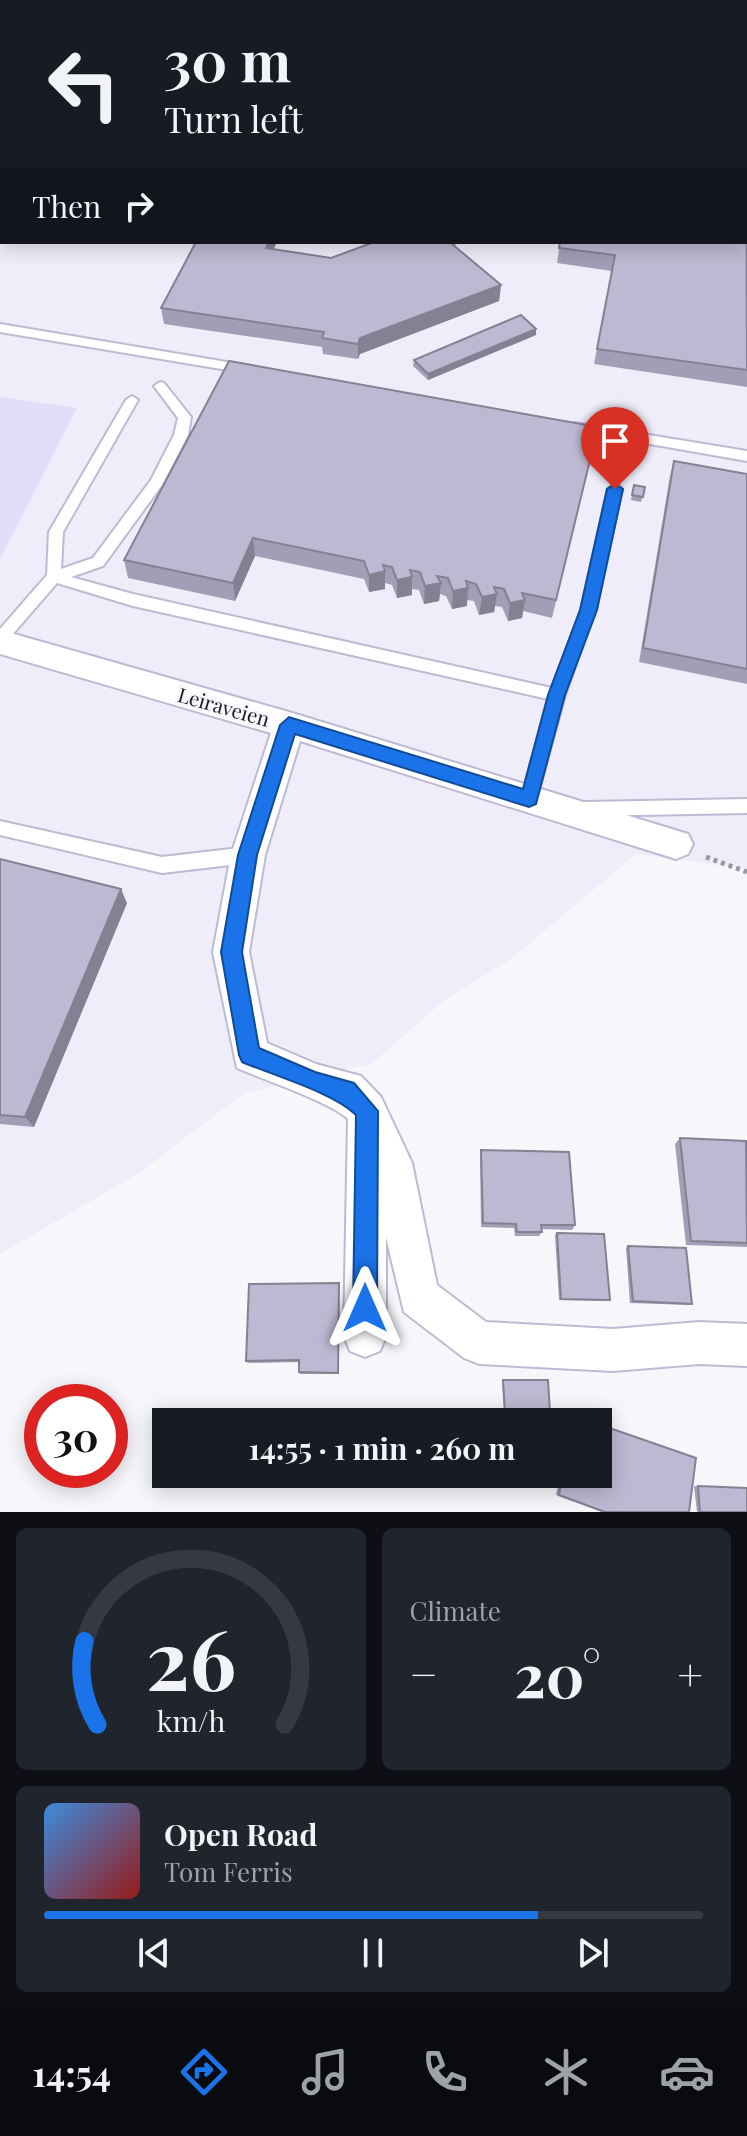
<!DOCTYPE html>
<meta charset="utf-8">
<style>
body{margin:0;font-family:"Playfair Display",serif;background:#20242c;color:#f1f3f6;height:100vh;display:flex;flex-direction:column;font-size:30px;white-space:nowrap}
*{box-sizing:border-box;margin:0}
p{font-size:26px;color:#9ea1a6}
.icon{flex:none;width:44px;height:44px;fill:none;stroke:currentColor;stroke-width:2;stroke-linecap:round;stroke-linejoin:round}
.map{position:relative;height:1512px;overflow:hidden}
.drawer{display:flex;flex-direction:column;gap:16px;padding:16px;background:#0d0f14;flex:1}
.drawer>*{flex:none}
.guide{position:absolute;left:0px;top:0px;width:748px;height:244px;box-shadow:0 4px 20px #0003;background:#171b24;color:#f1f3f6;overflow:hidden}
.speed{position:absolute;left:24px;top:1384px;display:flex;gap:16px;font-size:40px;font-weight:700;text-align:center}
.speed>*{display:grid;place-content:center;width:104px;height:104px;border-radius:50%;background:#171b24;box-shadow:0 4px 20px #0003;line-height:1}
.speed .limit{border:12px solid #d22;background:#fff;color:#111}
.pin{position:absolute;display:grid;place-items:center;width:68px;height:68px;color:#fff;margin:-82px -34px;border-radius:50% 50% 50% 0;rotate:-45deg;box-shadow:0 0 8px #0007}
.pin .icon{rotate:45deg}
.me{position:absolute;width:88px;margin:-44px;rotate:0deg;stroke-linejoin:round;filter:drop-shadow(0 0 6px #0008)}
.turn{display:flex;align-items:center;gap:28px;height:168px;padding:0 32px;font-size:36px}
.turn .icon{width:104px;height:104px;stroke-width:2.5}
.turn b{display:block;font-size:56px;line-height:68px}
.then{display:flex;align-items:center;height:76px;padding:0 32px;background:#0003;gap:16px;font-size:30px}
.big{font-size:60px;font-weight:700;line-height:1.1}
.drawer .card{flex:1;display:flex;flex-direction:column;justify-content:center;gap:12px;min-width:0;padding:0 28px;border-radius:12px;background:#20242c}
.drawer .dial{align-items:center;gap:0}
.dial svg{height:208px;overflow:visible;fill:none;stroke:#363941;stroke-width:7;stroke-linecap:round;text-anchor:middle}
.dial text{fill:#f1f3f6;stroke:none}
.song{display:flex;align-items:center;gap:24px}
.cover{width:96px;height:96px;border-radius:12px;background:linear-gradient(135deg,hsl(210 70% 55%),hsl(0 70% 35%))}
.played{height:8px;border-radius:4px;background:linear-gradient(90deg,#1a73e8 75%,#363941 75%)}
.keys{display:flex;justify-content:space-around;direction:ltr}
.heat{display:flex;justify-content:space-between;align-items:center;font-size:44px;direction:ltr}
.drawer .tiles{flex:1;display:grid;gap:16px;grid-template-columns:1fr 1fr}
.card:last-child{grid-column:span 2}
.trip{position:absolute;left:152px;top:1408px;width:460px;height:80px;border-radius:0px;background:#171b24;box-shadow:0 4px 20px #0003;font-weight:700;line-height:80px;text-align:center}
.menu{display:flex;height:128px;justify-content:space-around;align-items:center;background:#090b0e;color:#9ea1a6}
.menu .icon{width:56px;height:56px}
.menu .selected{color:#1a73e8}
.menu b{font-size:36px;color:#f1f3f6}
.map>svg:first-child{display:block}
.built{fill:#f0edfb;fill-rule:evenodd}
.green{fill:#e3dcfa}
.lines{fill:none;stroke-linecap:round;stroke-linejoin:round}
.service-casing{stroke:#bfb9d3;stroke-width:4}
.minor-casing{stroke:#bfb9d3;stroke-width:4}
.path{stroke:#9a989f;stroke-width:5;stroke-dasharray:4 4;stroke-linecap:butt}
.service{fill:#fff;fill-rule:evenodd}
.minor{fill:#fff;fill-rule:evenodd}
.rail-casing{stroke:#6b6971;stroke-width:6}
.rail{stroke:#f7f6fb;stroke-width:4;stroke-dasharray:11;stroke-linecap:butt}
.wall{fill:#a39eb5}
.shaded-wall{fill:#858193}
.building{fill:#beb8d2;stroke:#858193;stroke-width:2}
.route{fill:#1a73e8;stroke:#114b97;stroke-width:2}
.labels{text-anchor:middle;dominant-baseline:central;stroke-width:6;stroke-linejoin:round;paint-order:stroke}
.street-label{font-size:20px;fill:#1c1923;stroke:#f7f6fb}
</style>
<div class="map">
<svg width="747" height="1512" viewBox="0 0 747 1512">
<rect width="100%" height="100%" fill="#f7f6fb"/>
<path class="built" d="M0 0H747V869L636 854 511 959 446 999 371 1064 244 1093 139 1173 0 1254ZM2 2H746V242H2Z"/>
<path class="green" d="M0 397 77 408 0 559Z"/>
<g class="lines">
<g class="service-casing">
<path id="service" d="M0 60H2V66H0Z
M2 89V96L0 97V90Z
M0 156H2L0 165Z
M0 324 245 365 251 369 245 373 0 332Z
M160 382 164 383 191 417 188 435 162 485 103 566 71 577 133 594 552 688 581 610 608 489 615 484 620 486 622 489 595 610 565 695 535 804 529 806 523 804 521 799 548 699 133 606 57 583 5 643 0 645V629L47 575 49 532 126 400 132 396 138 400 63 532 61 569 93 558 151 480 174 435 178 418 154 386Z
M575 423 747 451V461L570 430 569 427Z
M747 799V813L585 816 579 814 577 809 579 804 585 802Z
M0 821 162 857 248 847 254 850 256 855 254 860 248 863 162 873 0 835Z"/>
</g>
<g class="minor-casing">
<path id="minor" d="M0 630 289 712 688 834 693 844 688 854 676 859 300 741 265 855 249 952 267 1043 316 1064 361 1076 381 1097 412 1163 437 1285 486 1322 613 1329 699 1322 747 1324V1366L699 1364 613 1371 479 1364 464 1358 404 1312 386 1237V1336L380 1351 365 1357 350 1351 344 1336 348 1119C333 1103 262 1079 237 1068L213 952 231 855 271 733 0 654Z"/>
</g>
<path class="path" d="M706 857 747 872"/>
<use href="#service" class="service"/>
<use href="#minor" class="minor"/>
<g class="rail-casing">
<path id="rail" d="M0 0 16 2
M107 0 125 2
M183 0 201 2
M260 0 278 2"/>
</g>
<use href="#rail" class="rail"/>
</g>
<path class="wall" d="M514 0H548L547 2Z
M651 0H747V19L746 2H651Z
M747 76V387L594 364 612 271 557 263 560 242Z
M374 242H456L455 247 501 285 499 301 360 354 358 359 323 354 322 347 164 324 161 308 274 249 331 258Z
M536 335 428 380 413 366 414 360Z
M598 427 552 618 523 611 522 618 508 621 502 607 495 606 494 612 479 615 474 601 467 600V606L452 609 446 596 440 594 439 601 424 604 419 590 412 589V595L397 598 392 585 385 583V589L369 592 364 579 255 556 235 601 128 578 124 560Z
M674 461 747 474V684L639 662 670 476Z
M634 485 645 487 641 502 631 500Z
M0 859 127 903 34 1127 0 1124Z
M680 1138 747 1146V1247L686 1245 675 1144Z
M481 1150 575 1225 572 1230 542 1229V1232L539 1236H515L514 1228 481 1227 480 1155Z
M557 1233 610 1300 608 1301 559 1300 555 1235Z
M628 1246 692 1304 689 1305 630 1303 626 1248Z
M339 1287 338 1374H300L299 1372V1362L248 1363 246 1361Z
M503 1380 550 1412H504L502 1381Z
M560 1474H598L689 1512H602L556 1495Z
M694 1486 747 1488V1512H697Z"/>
<path class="shaded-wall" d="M269 242H277L267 264 266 248Z
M501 285 499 301 360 354 358 359V344L360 338Z
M536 329V335L428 380V374Z
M253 538 255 556 235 601 233 583Z
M385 571V589L369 592V575Z
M412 577V595L397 598V580Z
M441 583 439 601 424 604 425 586Z
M468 588 467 606 452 609 453 591Z
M497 594 494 612 479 615 482 597Z
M525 600 522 618 508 621 510 603Z
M121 889 127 903 34 1127 25 1117Z"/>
<path class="building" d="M712 0H747V3L746 2Z
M746 76 747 370 597 349 615 255 559 248 560 242H746Z
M196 242H269L266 248 331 258 374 242H452V244L501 285 360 338 358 344 322 338 324 332 161 308Z
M521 315 536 329 428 374 414 360Z
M229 361 598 427 556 600 522 593 525 600 510 603 504 589 494 587 497 594 482 597 476 584 466 581 468 588 453 591 448 578 437 576 441 583 425 586 420 572 410 570 412 577 397 580 392 567 383 565 385 571 369 575 364 561 253 538 233 583 124 560Z
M674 461 747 474V669L643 648Z
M634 485 645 487 643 497 632 495Z
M0 859 121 889 25 1117 0 1115Z
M680 1138 746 1141 747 1243 691 1241Z
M481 1150 569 1152 575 1225H541L542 1232H517L516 1224 483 1223Z
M557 1233 604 1234 610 1300 561 1299Z
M628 1246 686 1248 692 1304 633 1301Z
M339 1283 338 1373 299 1372V1360L246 1361 249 1284Z
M503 1380H548L550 1412H505Z
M574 1415 593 1422H573Z
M598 1424 696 1458 689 1512H605L559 1495 563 1474H598Z
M698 1486 747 1488V1512H700Z"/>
<path class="route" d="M615 484 623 489 597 610 565 695 536 804 529 807 295 734 257 855 242 952 259 1048 315 1072 354 1083 378 1111 377 1308 374 1316 365 1320 357 1316 353 1308 356 1115C334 1093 275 1076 242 1062L239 1055 221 952 238 855 280 725 289 717 523 789 548 695 580 610 607 489Z"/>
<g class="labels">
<g class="street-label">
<text transform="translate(224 706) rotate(16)">Leiraveien</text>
</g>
</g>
</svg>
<div class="speed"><div class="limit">30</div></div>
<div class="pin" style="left:615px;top:489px;background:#d93025"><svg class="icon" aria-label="arrive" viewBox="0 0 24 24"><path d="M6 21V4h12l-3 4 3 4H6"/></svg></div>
<svg class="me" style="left:365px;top:1308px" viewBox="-20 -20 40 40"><path d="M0-17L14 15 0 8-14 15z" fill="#1a73e8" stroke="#fff" stroke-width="4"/></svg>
<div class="trip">14:55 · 1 min · 260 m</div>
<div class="guide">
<div class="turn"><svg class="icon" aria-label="left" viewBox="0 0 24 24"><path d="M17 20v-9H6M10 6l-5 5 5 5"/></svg><div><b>30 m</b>Turn left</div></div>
<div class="then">Then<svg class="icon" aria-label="right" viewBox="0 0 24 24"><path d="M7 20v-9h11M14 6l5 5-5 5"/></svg></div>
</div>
</div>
<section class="drawer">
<div class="tiles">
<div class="card dial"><svg viewBox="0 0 100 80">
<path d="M14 69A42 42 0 1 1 86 69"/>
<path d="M14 69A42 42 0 0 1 9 37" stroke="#1a73e8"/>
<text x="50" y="56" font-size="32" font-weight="700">26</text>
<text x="50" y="72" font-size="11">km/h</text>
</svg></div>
<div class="card"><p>Climate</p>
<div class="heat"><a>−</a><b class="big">20°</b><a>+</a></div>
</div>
<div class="card">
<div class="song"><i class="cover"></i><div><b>Open Road</b><p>Tom Ferris</p></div></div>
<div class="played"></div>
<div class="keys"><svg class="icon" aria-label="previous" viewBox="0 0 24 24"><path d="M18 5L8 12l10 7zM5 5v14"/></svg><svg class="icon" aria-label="pause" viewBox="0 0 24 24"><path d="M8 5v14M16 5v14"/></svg><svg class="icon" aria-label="next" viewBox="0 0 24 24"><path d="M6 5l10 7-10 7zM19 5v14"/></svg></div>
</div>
</div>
</section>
<nav class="menu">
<b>14:54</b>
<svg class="icon selected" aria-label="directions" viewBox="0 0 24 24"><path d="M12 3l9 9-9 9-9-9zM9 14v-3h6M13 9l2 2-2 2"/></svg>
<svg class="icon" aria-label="music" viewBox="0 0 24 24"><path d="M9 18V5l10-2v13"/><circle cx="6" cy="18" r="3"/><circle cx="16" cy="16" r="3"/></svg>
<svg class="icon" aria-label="phone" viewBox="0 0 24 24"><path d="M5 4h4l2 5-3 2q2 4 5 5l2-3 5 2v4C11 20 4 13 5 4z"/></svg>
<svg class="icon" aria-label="climate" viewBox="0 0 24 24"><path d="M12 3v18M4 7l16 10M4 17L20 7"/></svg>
<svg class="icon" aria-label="car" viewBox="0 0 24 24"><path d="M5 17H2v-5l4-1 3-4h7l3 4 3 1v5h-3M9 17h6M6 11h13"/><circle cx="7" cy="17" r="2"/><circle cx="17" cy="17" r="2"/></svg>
</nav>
